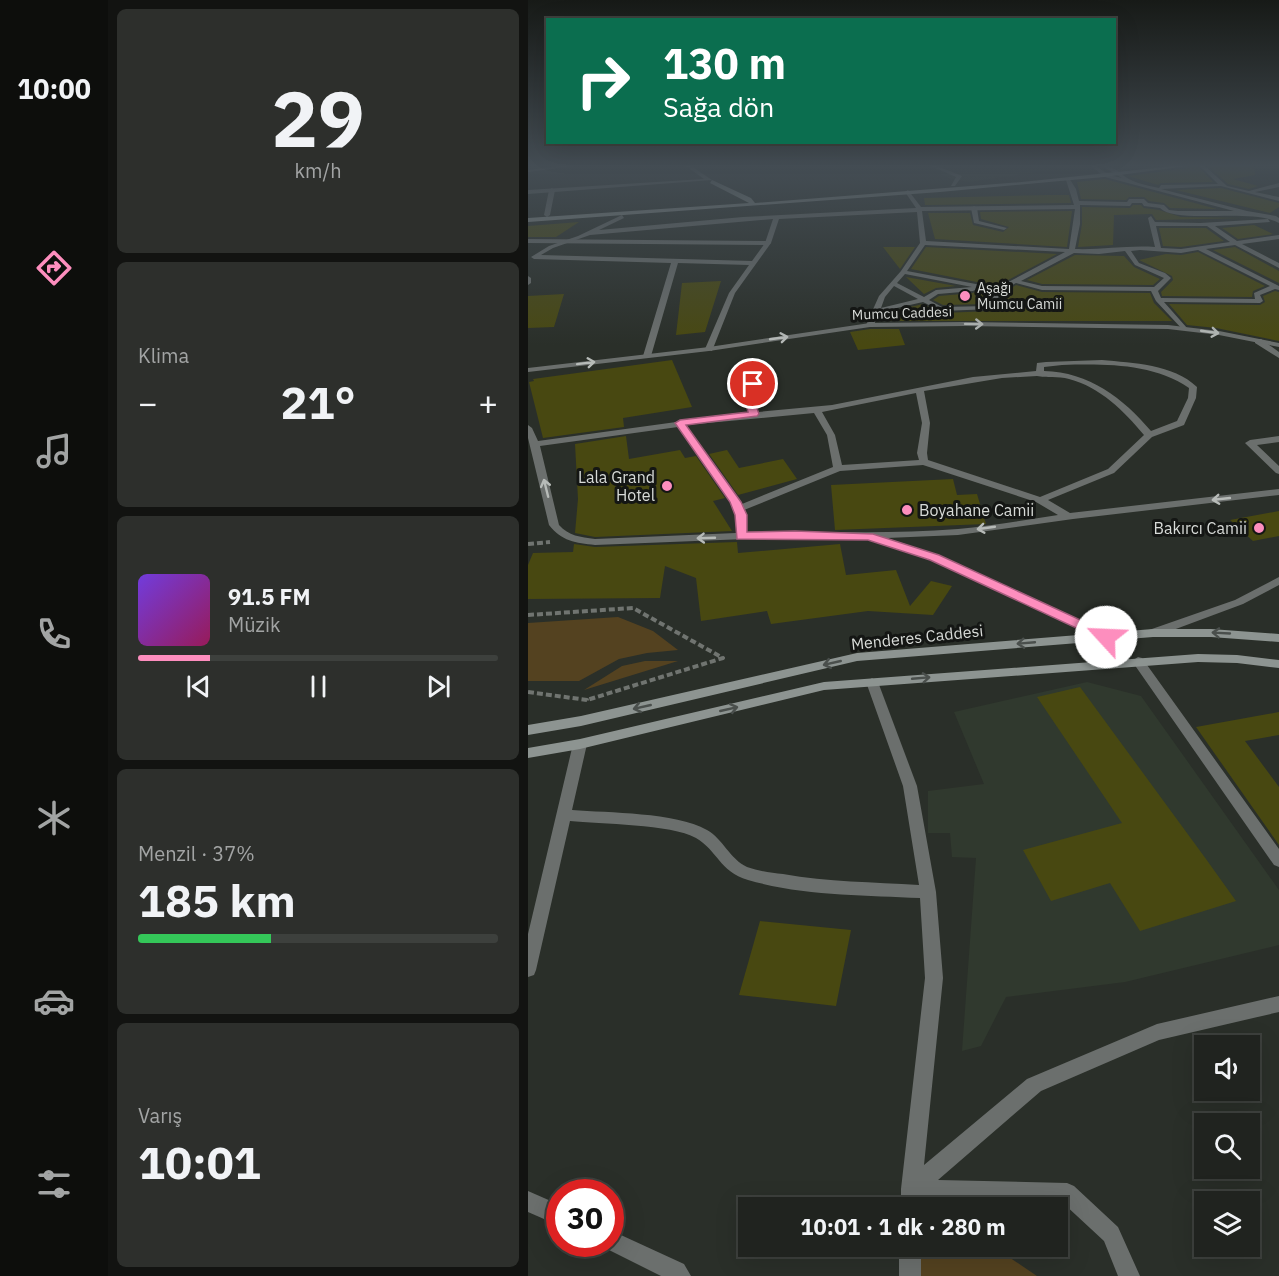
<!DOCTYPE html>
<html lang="tr">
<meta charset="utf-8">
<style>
body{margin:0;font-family:"IBM Plex Sans",sans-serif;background:#2d2f2c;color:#f1f3f6;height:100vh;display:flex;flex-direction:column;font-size:22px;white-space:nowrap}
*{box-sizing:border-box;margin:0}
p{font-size:20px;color:#a2a4a4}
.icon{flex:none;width:33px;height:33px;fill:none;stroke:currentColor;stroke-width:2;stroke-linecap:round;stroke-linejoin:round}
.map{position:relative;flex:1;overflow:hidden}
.panel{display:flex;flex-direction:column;gap:9px;padding:9px;background:#121311;width:420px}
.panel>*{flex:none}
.guide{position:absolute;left:18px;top:18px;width:570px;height:126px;border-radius:0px;box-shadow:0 6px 24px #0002,0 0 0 2px #3d403d;background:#0b6e4f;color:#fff;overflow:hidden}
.buttons{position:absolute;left:666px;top:1035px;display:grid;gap:12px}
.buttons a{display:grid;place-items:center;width:66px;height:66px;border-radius:0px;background:#20231f;box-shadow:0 6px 24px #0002,0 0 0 2px #3d403d;font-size:30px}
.speed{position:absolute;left:18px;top:1179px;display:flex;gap:12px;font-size:30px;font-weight:700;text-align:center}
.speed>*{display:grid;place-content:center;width:78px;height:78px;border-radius:50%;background:#20231f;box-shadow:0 6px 24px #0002,0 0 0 2px #3d403d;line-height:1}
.speed .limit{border:9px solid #d22;background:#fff;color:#111}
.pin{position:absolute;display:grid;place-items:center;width:51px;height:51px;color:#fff;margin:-26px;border:3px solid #fff;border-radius:50%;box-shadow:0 2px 6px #0007}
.me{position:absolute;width:66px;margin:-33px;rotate:295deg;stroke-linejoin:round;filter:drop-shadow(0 0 4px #0008)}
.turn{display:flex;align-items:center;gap:21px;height:126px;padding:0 18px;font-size:27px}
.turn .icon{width:78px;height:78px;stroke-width:2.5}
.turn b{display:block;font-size:42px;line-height:51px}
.big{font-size:45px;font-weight:700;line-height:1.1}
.panel .widget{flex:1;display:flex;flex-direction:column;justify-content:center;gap:9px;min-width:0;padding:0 21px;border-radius:9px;background:#2d2f2c}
.panel .dial{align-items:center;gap:0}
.dial b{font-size:78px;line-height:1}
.song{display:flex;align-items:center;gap:18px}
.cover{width:72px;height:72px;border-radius:9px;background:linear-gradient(135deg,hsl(260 70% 55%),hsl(330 70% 35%))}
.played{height:6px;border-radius:3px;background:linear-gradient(90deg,#fd8ebe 20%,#3d403d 20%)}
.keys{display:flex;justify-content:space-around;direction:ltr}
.heat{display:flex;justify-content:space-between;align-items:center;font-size:33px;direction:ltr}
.charge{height:9px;border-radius:4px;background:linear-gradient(90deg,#34c759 37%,#3d403d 0)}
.trip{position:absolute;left:210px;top:1197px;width:330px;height:60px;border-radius:0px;background:#20231f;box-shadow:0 6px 24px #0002,0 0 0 2px #3d403d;font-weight:700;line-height:60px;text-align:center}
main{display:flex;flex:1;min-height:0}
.dock{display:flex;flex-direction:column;width:108px;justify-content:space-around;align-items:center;background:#0d0e0c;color:#a2a4a4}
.dock .icon{width:42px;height:42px}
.dock .on{color:#fd8ebe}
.dock b{font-size:27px;color:#f1f3f6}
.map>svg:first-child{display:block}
.built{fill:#30392e}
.green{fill:#544220}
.building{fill:#484811}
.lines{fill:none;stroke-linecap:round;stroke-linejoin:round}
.path{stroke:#707470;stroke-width:4;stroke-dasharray:6 3;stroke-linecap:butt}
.service{fill:#6b6f6d;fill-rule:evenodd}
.minor{fill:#6b6f6d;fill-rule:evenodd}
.tertiary{fill:#6b6f6d;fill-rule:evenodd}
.secondary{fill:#8d9491;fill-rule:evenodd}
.oneway{stroke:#b7bbb8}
.oneway2{stroke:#4a4f4c}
.route{fill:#fd8ebe;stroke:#a45c7c;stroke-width:1.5}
.poi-dot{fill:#fd8ebe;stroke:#141614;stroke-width:2}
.labels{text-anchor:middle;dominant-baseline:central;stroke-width:6;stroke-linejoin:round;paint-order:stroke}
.far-poi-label{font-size:14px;fill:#d8dbd8;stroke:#141614;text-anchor:start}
.far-street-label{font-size:14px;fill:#d8dbd8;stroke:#141614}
.poi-label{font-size:16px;fill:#d8dbd8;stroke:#141614;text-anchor:end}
.street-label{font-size:16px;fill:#d8dbd8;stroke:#141614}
</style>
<main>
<nav class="dock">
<b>10:00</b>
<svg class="icon on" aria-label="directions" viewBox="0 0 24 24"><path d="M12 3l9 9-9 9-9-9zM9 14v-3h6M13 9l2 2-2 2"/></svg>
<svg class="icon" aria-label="music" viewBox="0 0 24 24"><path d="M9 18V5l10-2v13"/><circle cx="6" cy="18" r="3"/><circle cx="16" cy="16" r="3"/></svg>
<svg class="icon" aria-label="phone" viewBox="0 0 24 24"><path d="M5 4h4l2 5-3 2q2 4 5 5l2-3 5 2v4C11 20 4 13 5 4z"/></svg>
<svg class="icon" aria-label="climate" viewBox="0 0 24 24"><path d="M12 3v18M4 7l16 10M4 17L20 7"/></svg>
<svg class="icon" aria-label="car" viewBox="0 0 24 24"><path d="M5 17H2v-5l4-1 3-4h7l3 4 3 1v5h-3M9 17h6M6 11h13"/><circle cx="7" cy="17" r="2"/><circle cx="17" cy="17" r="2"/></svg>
<svg class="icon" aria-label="filters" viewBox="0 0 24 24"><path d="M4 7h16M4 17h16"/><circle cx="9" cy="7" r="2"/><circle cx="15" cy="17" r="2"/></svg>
</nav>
<section class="panel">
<div class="widget dial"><b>29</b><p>km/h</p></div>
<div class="widget"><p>Klima</p>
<div class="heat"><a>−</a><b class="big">21°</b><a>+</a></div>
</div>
<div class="widget">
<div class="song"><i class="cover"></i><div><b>91.5 FM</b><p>Müzik</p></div></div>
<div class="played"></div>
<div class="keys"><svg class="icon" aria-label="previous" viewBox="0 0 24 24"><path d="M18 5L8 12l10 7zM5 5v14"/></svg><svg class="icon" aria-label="pause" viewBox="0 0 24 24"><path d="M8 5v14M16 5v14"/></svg><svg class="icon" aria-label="next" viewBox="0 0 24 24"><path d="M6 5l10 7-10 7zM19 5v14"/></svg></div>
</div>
<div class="widget"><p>Menzil · 37%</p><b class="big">185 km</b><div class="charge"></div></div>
<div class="widget"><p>Varış</p><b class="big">10:01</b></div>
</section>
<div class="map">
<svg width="751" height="1276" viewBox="0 0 751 1276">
<rect width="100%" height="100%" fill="#2a2f29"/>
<path class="built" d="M399 166H550L441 182 420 178Z
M559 682 613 696 751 890V945L597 982 478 997 453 1046 434 1051 448 858 424 857 422 833H400V791L456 784 426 712Z"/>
<path class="green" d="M90 617 125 631 150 650 119 653 91 659 51 681H0V623Z
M117 661H150L56 690 94 666Z
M382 1246 466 1247 509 1276H382Z"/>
<path class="building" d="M662 166H670L685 182 633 183 630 185 600 176 660 168Z
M680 166H726L727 175 705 179 730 186 721 189 700 184Z
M577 179 689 209 642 208 636 203 621 201 616 197H601L598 200 553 199 549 182Z
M693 188 751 203V207L742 213 648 190Z
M521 195H541L543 203 397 205 396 198Z
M605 205H613L616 208 631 210 653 217 714 218 628 220 624 214 586 215 585 245 550 247 554 224V207L602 208Z
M544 211 539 247 407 239 400 213H442L445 225 475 232 481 227 453 219 452 212Z
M51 222 28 237H0V226Z
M726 225 745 234 710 239 694 228Z
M631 228H678L696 241 653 247 635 246Z
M355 247H387L372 269Z
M398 247 529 254 469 286 383 269Z
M707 247 751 271V283L685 250Z
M670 252 737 286 725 291 724 297 634 296 633 292 645 280 644 276 611 260 638 254 653 255Z
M547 255 596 256 606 267 632 279 625 285 514 284 499 280Z
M378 277 428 286 408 288 396 294Z
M193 281 177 332 148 335 154 283Z
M488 285 514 292 622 293 626 303 644 321H351L353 314 395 304 413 313 465 311 475 293Z
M449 290 463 293 458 304 415 305 405 300 411 296 445 293Z
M747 291 751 292V341L688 328 659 325 641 304 732 305 737 302 735 296Z
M36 294 26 327 0 328V296Z
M342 329H371L377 345 330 350 322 332Z
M144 360 164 407 95 418 96 427 15 438 1 382 6 381 5 379Z
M98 436 101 459 152 450 157 458 168 456 197 498 185 501 204 531 67 537 47 533 50 499 47 444Z
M199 450 211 468 255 459 269 479 210 495 181 454Z
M425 479 429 495 449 494 458 524 307 530 303 485Z
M751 511V536L725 541 702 520Z
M209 542 210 553 312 544 318 575 368 570 382 606 403 581 424 586 405 615 340 611 243 624 239 611 173 621 168 578 137 566 132 598 0 599V565L5 553 45 552 46 544 67 547Z
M552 687 678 859 708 901 612 931 582 883 523 901 495 850 594 823 509 697Z
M751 712V735L717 741 751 787V845L668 727Z
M232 921 323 930 308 1006 211 995Z"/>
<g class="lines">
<path class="path" d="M0 544 22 542
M0 615 105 608 195 658 59 700
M0 692 59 700V702"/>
<path class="service" d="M32 166H46L0 172V170Z
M403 166H409L434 176 427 186H423L428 177Z
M24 188 27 190 22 215 19 217 16 215 21 190Z
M446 206 449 208 451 221 479 228 476 230 446 223 443 208Z
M0 239 240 241 243 243 240 245 0 243Z"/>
<path class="minor" d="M158 166H163L184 180 0 194V190L176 179Z
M563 166H568L581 175 594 178 574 166C589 166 592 175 603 180 611 184 622 186 631 188L633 185 690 184 672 166H677L699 186 721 191 751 183V187L727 192 751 197V201L693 186 633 189 719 211 748 216 751 218V223C722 207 649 225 632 208L616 206 614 203H604L602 206 552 205V224L547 249C574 250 600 245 627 247L620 218 623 216 627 222 672 223 740 219 742 222 687 226 709 241 751 235V239L714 244 751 263V268L707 245 678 249 751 286V290L747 289 732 295 735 301 732 303 636 302 659 328 655 330 628 301 623 291 514 290 488 283 473 291 465 309 413 311 395 302 351 312 346 325 342 327 338 325 351 296 373 271 392 243 389 212 251 219 243 243 207 293 184 351 177 349 201 293 221 265 150 263 123 356 119 358 115 356 143 263 6 259 3 257 21 246 50 236 94 215 96 218 71 230 215 217 388 208 377 192 380 190 393 207 546 205 538 180 541 178 548 189 551 201 599 202 601 199H616L620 203 636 205 641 210 650 211H706L577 177ZM547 209 541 249 398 241 394 211ZM245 219 237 243 224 261 13 255 25 248 62 235ZM628 226H679L702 242 653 249 633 248ZM397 245 537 252 469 288 379 271ZM612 250 653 253 670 250 742 286 726 293 727 299 633 298 630 291 643 278 637 273 611 263 603 251ZM597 251 607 265 636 278 626 287 514 286 493 281 546 253 571 254ZM377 274 444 287 408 290 396 297 369 283ZM366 286 390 299 353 308 357 297ZM448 288 466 291 460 306 414 307 401 300 410 294 445 291 447 290Z
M0 276 3 278V283L0 285Z
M727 339H733L751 352V358L727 343Z
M574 360C605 363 645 364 669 387L668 398 656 425 624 437 586 473 520 500 542 513 751 489V495L545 519 430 535 359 538 410 555 582 634 584 637 578 641 402 559 343 539 267 537 67 545C48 543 33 541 21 525L0 438V425L4 428 10 441 221 412 215 393 224 376 228 374 232 376 223 393 230 412 304 405 445 377 508 371 509 363 518 362ZM534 365C577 364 624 363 661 388L660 398 649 421 623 431C595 398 561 372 516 371V367ZM509 376C518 378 530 376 541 379 572 387 596 411 616 435L580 469 512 497 400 460 399 453 402 423 396 391 474 378ZM388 393 394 423 389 453 391 460 314 465 307 435 294 412ZM286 413 299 435 305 467 214 504 158 425ZM150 427 203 502 208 515V533L67 539C52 537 41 536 31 525L12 446ZM395 465 508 502 530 515C497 520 463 526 430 529 359 535 289 530 218 533L216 510 312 471Z
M751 436V442L729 445 751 466V474L748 473 717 443 722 440Z
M751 577V585L715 604 629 636 625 637 619 633 621 630 707 600Z
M610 657 614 658 751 849V867L746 865 606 664 604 661Z
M344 678 350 682 389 786 408 892 415 978 396 1165 499 1079 629 1024 751 996V1012L631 1040 513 1091 410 1180 539 1183 546 1186 590 1227 612 1276H590L576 1241 535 1203 393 1199V1208H373V1189L397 978 392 898C336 895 276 896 220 880 191 871 190 851 168 838 143 824 72 824 42 821L8 970 6 975 0 977V934L45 744 47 741H57L59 744 44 810C81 813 147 812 179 830 195 839 202 859 219 867 230 871 243 873 255 874 300 882 345 882 391 885L375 786 338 682Z
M0 1191 32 1205V1226L0 1212Z
M82 1230 156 1264 163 1276H133L75 1247 73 1244H82Z
M371 1246H393V1276H371Z"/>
<path class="tertiary" d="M437 322 640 325 691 331 751 343V347L691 335 640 329 437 326 342 327 181 351 0 372V368L181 347 342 323Z"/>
<path class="secondary" d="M646 166H660L576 177 412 192 0 222V218L221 203 182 183 184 180 223 198 227 203 494 182Z
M625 629H683L751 634V642L683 637H625L329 661 53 726 0 735V725L53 716 329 653Z
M670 654 709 655 751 660V668L709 663 670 662 296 690 52 749 0 758V748L52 739 296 682Z"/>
</g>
<defs><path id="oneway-shaft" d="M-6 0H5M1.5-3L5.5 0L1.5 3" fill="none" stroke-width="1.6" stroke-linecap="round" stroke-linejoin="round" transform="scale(1.5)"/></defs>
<g class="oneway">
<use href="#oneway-shaft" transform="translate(446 324) rotate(1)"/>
<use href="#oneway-shaft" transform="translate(682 332) rotate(8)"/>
<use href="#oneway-shaft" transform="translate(251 338) rotate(-8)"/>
<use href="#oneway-shaft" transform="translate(58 363) rotate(-7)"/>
<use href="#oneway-shaft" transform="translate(18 488) rotate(-104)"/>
<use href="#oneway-shaft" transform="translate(693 499) rotate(174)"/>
<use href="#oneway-shaft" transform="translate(458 528) rotate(172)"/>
<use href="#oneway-shaft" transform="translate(178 538) rotate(178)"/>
</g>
<g class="oneway2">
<use href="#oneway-shaft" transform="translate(693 633) rotate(-177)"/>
<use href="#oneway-shaft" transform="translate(498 643) rotate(175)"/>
<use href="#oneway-shaft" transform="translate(304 663) rotate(167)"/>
<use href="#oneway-shaft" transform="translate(393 678) rotate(-5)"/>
<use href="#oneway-shaft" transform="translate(114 707) rotate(167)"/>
<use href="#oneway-shaft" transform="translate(201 709) rotate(-13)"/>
</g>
<linearGradient id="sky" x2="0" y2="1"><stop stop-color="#171a17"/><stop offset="0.48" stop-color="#444d54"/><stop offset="1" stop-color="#444d54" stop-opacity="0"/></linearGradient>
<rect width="751" height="345" fill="url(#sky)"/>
<path class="route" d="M222 382 230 384 224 393 231 414 229 416 158 425 213 502 219 515V532L267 531 345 534 411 555 583 634 585 637 583 640H574L402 560 340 540 209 539 207 515 202 502 147 423 152 420 220 412 215 393Z"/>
<g class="poi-dot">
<circle cx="437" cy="296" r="6"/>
<circle cx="139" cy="486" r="6"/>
<circle cx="379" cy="510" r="6"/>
<circle cx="731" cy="528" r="6"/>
</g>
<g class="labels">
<g class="far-poi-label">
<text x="449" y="288">Aşağı<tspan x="449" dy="16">Mumcu Camii</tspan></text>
</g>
<g class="far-street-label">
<text transform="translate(374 313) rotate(-2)">Mumcu Caddesi</text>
</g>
<g class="poi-label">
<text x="127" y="477">Lala Grand<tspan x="127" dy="18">Hotel</tspan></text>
<text x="391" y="510" text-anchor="start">Boyahane Camii</text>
<text x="719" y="528">Bakırcı Camii</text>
</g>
<g class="street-label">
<text transform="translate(389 637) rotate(-6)">Menderes Caddesi</text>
</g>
</g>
</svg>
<div class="buttons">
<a><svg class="icon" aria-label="sound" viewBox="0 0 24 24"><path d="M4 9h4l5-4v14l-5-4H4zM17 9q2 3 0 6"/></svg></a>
<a><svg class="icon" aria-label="search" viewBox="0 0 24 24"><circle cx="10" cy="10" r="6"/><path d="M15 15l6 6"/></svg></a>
<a><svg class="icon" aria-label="layers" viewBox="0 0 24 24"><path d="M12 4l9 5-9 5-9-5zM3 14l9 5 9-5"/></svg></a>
</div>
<div class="speed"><div class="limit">30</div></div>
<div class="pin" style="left:225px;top:384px;background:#d93025"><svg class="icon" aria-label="arrive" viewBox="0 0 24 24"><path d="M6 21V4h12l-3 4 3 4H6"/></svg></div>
<svg class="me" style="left:578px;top:637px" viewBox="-20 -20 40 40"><circle r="19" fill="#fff"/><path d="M0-13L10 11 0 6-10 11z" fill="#fd8ebe"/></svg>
<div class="trip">10:01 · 1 dk · 280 m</div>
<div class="guide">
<div class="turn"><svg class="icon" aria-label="right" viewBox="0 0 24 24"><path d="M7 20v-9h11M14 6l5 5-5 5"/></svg><div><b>130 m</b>Sağa dön</div></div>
</div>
</div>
</main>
